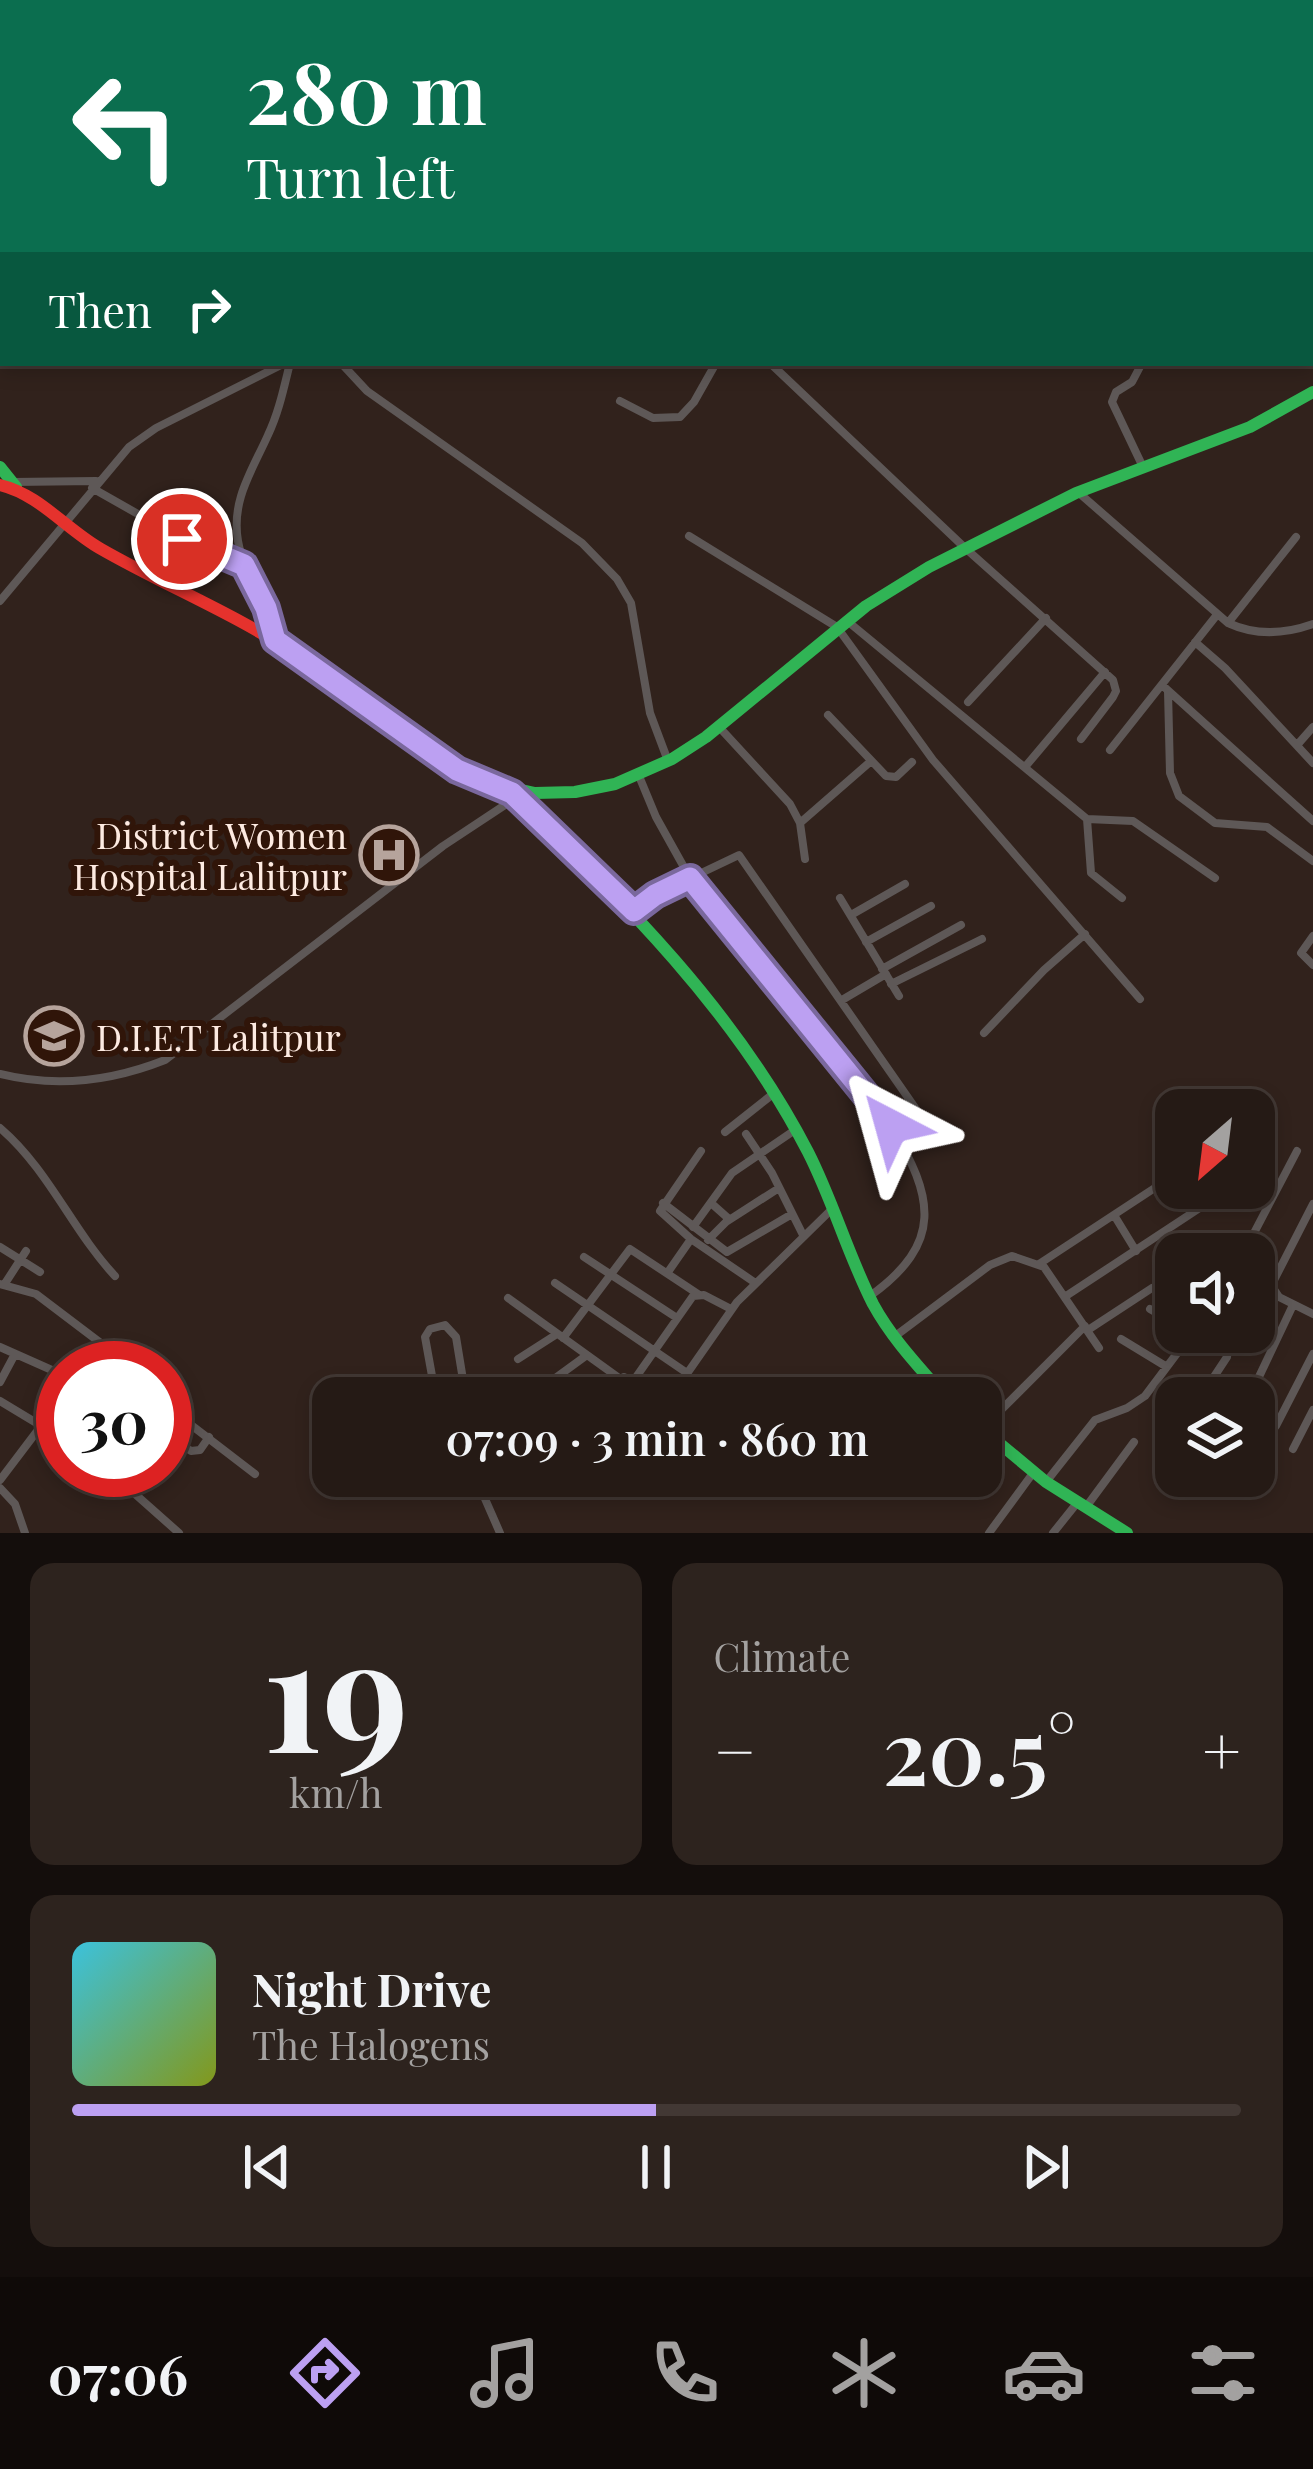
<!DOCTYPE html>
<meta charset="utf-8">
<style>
body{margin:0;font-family:"Playfair Display",serif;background:#2d231e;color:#f1f3f6;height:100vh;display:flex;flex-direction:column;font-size:45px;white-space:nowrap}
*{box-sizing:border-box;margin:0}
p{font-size:39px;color:#a3a1a0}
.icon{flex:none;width:66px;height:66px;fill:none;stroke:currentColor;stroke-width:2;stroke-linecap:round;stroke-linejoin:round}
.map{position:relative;height:1533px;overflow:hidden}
.panel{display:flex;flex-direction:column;gap:30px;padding:30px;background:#140e0c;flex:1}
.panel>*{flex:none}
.guide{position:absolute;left:0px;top:0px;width:1314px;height:366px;box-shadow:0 6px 18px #0003,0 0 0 3px #423834;background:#0b6e4f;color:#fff;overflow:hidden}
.needle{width:78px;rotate:208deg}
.tools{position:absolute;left:1155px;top:1089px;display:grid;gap:24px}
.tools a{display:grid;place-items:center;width:120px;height:120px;border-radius:24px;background:#251a15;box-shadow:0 6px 18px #0003,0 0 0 3px #423834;font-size:60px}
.speed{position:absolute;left:36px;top:1341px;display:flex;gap:24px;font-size:60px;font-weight:700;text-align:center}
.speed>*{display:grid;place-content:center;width:156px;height:156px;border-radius:50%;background:#251a15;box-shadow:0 6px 18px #0003,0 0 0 3px #423834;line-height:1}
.speed .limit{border:18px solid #d22;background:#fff;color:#111}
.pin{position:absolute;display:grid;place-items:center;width:102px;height:102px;color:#fff;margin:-51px;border:6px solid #fff;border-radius:50%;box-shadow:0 3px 12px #0007}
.me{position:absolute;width:132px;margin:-66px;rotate:321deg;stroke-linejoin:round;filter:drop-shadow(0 0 9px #0008)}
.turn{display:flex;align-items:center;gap:42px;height:252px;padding:0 48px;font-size:54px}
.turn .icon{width:156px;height:156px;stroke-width:2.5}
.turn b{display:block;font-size:84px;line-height:102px}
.then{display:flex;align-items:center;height:114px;padding:0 48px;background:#0003;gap:24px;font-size:45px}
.big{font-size:90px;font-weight:600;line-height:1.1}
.panel .tile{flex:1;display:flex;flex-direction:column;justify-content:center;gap:18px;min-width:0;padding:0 42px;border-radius:24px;background:#2d231e}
.panel .dial{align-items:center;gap:0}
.dial b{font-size:156px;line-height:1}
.song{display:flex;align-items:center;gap:36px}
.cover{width:144px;height:144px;border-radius:18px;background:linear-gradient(135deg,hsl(190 70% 55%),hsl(70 70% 35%))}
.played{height:12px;border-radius:6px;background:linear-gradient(90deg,#bca0f2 50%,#423834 50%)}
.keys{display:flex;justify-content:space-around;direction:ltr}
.heat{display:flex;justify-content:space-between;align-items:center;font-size:66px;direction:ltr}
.panel .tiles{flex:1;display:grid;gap:30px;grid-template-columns:1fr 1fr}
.tile:last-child{grid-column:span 2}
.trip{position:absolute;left:312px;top:1377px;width:690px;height:120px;border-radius:24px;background:#251a15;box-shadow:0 6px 18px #0003,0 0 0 3px #423834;font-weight:600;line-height:120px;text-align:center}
.dock{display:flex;height:192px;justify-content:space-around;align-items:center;background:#0f0a08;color:#a3a1a0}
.dock .icon{width:84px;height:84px}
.dock .active{color:#bca0f2}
.dock b{font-size:54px;color:#f1f3f6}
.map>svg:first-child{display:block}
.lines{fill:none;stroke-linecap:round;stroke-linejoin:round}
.street{stroke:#5e5857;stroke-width:8}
.fast{stroke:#30b455;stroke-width:12}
.slow{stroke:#ff9f0a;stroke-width:12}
.jam{stroke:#e5322d;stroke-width:12}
.route-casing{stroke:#7a689d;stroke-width:30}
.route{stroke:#bca0f2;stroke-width:21}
.labels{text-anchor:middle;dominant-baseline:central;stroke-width:12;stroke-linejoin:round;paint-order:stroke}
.poi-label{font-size:36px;fill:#fdeae1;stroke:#301509;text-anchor:end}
</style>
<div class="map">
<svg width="1313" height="1533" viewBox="0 0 1313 1533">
<rect width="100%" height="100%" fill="#31221c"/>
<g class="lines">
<path class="street" d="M232 0 242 3
M417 0V3
M622 0 628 3
M738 0 741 3
M965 0 966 3
M1007 0 1009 3
M1037 0 1038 3
M1079 0 1080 3
M1124 0 1125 3
M65 3 67 0
M144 3 145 0
M158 3 160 0
M272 3 273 0
M676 3 678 0
M708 3 712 0
M1244 3V0
M0 74 3 71
M0 90 3 94
M1311 216 1313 217
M341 363 367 391 582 543 617 579 631 603 650 713 668 761
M770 363 964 547 1113 680 1116 691 1113 697 1081 739
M620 401 653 418 680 417 694 402 716 363
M1142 465 1112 402 1116 392 1132 382 1142 363
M12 482 96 481
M92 488 182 539 244 565
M1079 493 1228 623C1256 636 1285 634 1313 624
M689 536 837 627 933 760 1140 999
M0 601 129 447 156 428 285 363
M846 620 1087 819 1133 821 1215 878
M1228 623 1296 537
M275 638C265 605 244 575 238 541 231 500 252 471 268 435 279 412 284 387 290 363
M1195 642 1225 668 1313 763
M1162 685 1313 821
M1168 691 1170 773 1179 796 1215 823 1267 827 1313 861
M968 702 1046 618
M828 715 886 776 896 777 912 762
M720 728 790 804 800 823 805 859
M1298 744 1313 727
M1110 750 1216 616
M1025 767 1105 672
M639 776 656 817 690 878 891 1126C934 1197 944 1243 870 1296
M1087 819 1091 873 1122 898
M800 823 870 762
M840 898 899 996
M634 911 655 895 739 855 925 1122
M851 915 905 884
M1313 936 1301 953 1313 965
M866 942 931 906
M882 969 961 925
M891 984 982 939
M842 1000 886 974
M984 1033 1044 970 1085 934
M0 1074C56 1088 112 1081 165 1060L443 846 517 797
M0 1128C49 1170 72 1230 115 1276
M725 1132 773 1094
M746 1134 772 1173 803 1235
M701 1151 660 1211 691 1239 754 1282
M663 1203 727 1252 792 1214
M711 1203 729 1219
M1114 1215 1136 1251
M693 1227 732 1173 795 1130
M708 1240 726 1222 779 1188
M1203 1242 1229 1254
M0 1247 40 1272
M1243 1254 1297 1151
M584 1257 677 1318
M1039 1264 1176 1174
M1254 1266 1263 1273 1279 1297 1313 1314
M668 1272 691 1239
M555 1283 687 1373
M0 1284 36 1294 102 1344 106 1352 98 1368
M4 1285 26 1251
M1271 1286 1313 1204
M1066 1296 1230 1188
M508 1298 619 1378
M1150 1309 1176 1324
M1088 1330 1152 1288
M894 1337 990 1265 1012 1256 1044 1267 1099 1348
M563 1338 630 1249 698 1294
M1121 1339 1167 1367
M0 1347 63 1375
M518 1359 557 1334
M634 1380 693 1296 704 1295 731 1309
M1257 1381 1293 1305
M0 1382 15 1354
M436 1398 425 1337 430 1329 445 1325 456 1337 466 1398
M528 1398 587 1355
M590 1398 624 1377 661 1398
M670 1398 737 1302 832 1209
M1200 1398 1227 1357 1229 1340 1221 1332
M0 1401 63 1439
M165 1405 255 1474
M1276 1426 1313 1354
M982 1429 1085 1326
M165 1434 191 1451 200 1450 209 1437
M1293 1449 1313 1410
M1163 1452 1176 1433
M108 1470 179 1533
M475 1476 500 1533
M387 1478 392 1476
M0 1480 41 1426
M1046 1482 1095 1420 1127 1408 1145 1396 1193 1332
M0 1488 15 1504 25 1533
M1086 1507 1134 1442
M989 1533 1033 1473
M1053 1533 1077 1503"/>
<path class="fast" d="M1311 330 1313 331
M1311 338 1313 339
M0 467 16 487
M305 661 475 780 535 793 575 792 615 784 672 759 706 737 866 606 929 567 1076 493 1250 427 1313 392
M512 793C624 901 736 1012 808 1152 833 1201 848 1255 873 1304 892 1339 920 1368 946 1398
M981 1428 1046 1482 1127 1533"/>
<path class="slow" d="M73 0 76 3
M85 0 90 3"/>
<path class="jam" d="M0 485C39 494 67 530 101 549 169 588 241 616 305 661"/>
</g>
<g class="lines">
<g class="route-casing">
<path id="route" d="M182 539 244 565 266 608 275 640 457 770 512 793 634 911 655 895 690 878 891 1126"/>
</g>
<use href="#route" class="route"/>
</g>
<defs>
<g id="hospital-ring" transform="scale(3)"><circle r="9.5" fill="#301509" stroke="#b6a49c" stroke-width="1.5"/><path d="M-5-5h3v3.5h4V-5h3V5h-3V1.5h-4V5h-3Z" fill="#b6a49c"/></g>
<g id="university-ring" transform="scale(3)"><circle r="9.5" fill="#301509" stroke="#b6a49c" stroke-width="1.5"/><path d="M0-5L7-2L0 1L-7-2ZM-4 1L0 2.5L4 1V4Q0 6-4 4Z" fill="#b6a49c"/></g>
</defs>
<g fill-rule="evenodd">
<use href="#hospital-ring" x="389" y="855"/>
<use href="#university-ring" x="54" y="1036"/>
</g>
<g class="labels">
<g class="poi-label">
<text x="347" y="834">District Women<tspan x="347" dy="41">Hospital Lalitpur</tspan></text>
<text x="96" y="1036" text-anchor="start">D.I.E.T Lalitpur</text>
</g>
</g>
</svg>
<div class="tools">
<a><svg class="needle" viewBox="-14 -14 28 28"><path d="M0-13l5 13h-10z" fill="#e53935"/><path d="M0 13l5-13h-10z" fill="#a3a1a0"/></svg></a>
<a><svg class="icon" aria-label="sound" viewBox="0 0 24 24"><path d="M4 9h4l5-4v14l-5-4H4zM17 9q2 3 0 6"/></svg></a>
<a><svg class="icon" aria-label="layers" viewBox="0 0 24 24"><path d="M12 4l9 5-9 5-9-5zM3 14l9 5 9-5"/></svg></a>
</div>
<div class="speed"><div class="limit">30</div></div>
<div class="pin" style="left:182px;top:539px;background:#d93025"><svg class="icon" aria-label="arrive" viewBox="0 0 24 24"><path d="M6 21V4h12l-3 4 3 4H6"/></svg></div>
<svg class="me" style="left:891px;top:1126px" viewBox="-20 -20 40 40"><path d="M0-17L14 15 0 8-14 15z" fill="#bca0f2" stroke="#fff" stroke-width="4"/></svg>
<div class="trip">07:09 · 3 min · 860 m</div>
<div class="guide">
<div class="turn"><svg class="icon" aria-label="left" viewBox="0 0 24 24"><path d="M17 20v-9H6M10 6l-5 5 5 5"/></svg><div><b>280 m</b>Turn left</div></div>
<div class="then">Then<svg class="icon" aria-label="right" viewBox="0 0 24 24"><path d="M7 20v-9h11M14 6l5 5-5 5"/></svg></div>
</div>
</div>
<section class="panel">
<div class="tiles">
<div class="tile dial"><b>19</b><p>km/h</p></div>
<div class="tile"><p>Climate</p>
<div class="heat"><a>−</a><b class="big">20.5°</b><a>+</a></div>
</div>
<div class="tile">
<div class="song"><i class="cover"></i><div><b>Night Drive</b><p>The Halogens</p></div></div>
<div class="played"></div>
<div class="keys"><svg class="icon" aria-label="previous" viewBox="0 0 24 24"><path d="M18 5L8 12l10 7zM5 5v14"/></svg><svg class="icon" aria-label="pause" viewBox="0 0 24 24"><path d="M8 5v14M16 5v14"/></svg><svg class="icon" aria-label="next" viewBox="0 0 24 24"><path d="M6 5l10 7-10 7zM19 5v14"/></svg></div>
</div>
</div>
</section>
<nav class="dock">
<b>07:06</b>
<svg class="icon active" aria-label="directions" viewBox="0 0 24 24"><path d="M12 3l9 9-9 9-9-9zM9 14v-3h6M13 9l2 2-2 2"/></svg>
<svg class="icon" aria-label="music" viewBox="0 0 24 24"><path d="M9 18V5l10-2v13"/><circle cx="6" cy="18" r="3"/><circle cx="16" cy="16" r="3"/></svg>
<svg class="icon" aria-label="phone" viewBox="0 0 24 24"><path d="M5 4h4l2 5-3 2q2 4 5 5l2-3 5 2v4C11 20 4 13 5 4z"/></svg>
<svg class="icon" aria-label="climate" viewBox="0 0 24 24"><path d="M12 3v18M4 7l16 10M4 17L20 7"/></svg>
<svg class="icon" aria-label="car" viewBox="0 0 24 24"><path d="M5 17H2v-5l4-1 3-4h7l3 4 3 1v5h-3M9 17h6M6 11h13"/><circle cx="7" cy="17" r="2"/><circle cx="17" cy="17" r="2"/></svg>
<svg class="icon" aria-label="filters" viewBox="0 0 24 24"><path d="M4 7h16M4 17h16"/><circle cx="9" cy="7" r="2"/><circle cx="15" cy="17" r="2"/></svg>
</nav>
